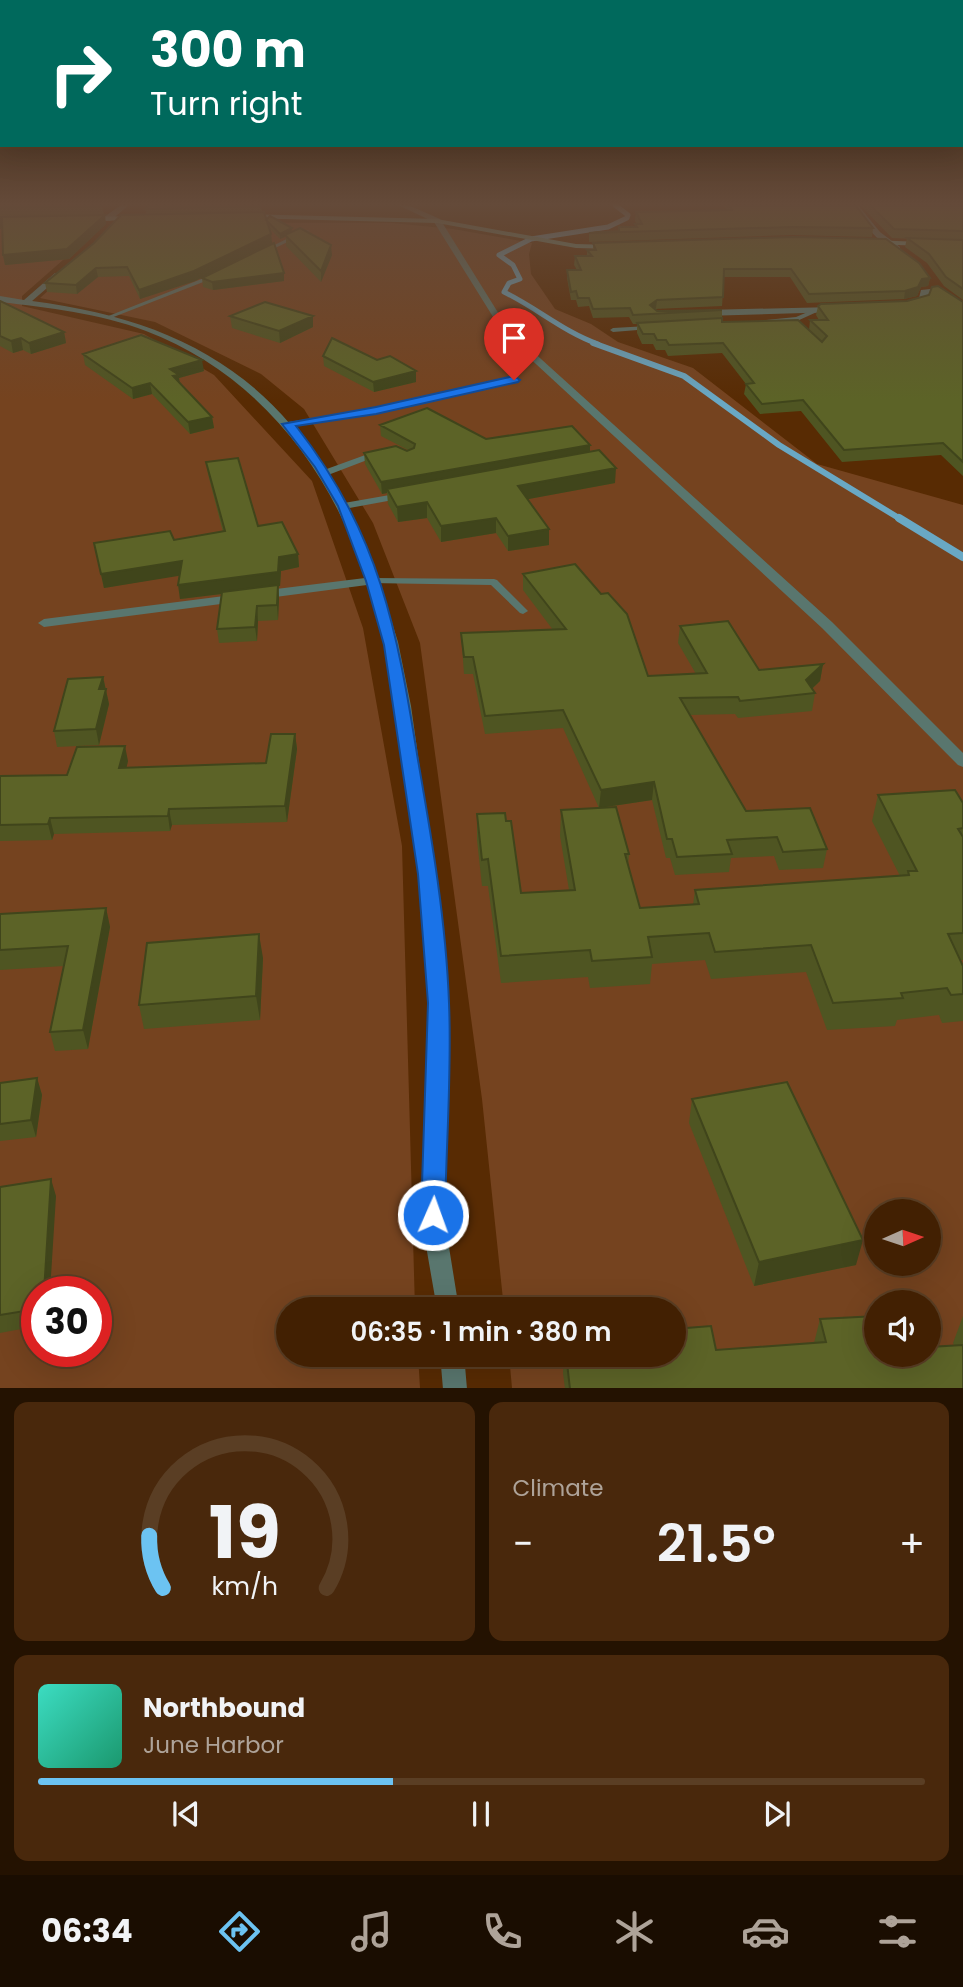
<!DOCTYPE html>
<meta charset="utf-8">
<style>
body{margin:0;font-family:Poppins,sans-serif;background:#49280c;color:#f1f3f6;height:100vh;display:flex;flex-direction:column;font-size:26px;white-space:nowrap}
*{box-sizing:border-box;margin:0}
p{font-size:23px;color:#aea399}
.icon{flex:none;width:38px;height:38px;fill:none;stroke:currentColor;stroke-width:2;stroke-linecap:round;stroke-linejoin:round}
.map{position:relative;height:1388px;overflow:hidden}
.sheet{display:flex;flex-direction:column;gap:14px;padding:14px;background:#241201;flex:1}
.sheet>*{flex:none}
.hud{position:absolute;left:0px;top:0px;width:964px;height:147px;box-shadow:0 7px 28px #0002,0 0 0 2px #5a3e24;background:#00695c;color:#fff;overflow:hidden}
.needle{width:46px;rotate:87deg}
.buttons{position:absolute;left:864px;top:1199px;display:grid;gap:14px}
.buttons a{display:grid;place-items:center;width:77px;height:77px;border-radius:50%;background:#422002;box-shadow:0 7px 28px #0002,0 0 0 2px #5a3e24;font-size:35px}
.speed{position:absolute;left:21px;top:1276px;display:flex;gap:14px;font-size:35px;font-weight:700;text-align:center}
.speed>*{display:grid;place-content:center;width:91px;height:91px;border-radius:50%;background:#422002;box-shadow:0 7px 28px #0002,0 0 0 2px #5a3e24;line-height:1}
.speed .limit{border:10px solid #d22;background:#fff;color:#111}
.pin{position:absolute;display:grid;place-items:center;width:60px;height:60px;color:#fff;margin:-72px -30px;border-radius:50% 50% 50% 0;rotate:-45deg;box-shadow:0 0 7px #0007}
.pin .icon{rotate:45deg}
.me{position:absolute;width:77px;margin:-38px;rotate:2deg;stroke-linejoin:round;filter:drop-shadow(0 0 5px #0008)}
.turn{display:flex;align-items:center;gap:24px;height:147px;padding:0 35px;font-size:32px}
.turn .icon{width:91px;height:91px;stroke-width:2.5}
.turn b{display:block;font-size:49px;line-height:60px}
.big{font-size:52px;font-weight:600;line-height:1.1}
.sheet .tile{flex:1;display:flex;flex-direction:column;justify-content:center;gap:10px;min-width:0;padding:0 24px;border-radius:14px;background:#49280c}
.sheet .dial{align-items:center;gap:0}
.dial svg{height:182px;overflow:visible;fill:none;stroke:#5a3e24;stroke-width:7;stroke-linecap:round;text-anchor:middle}
.dial text{fill:#f1f3f6;stroke:none}
.song{display:flex;align-items:center;gap:21px}
.cover{width:84px;height:84px;border-radius:10px;background:linear-gradient(135deg,hsl(170 70% 55%),hsl(160 70% 35%))}
.played{height:7px;border-radius:4px;background:linear-gradient(90deg,#6cc3f2 40%,#5a3e24 40%)}
.keys{display:flex;justify-content:space-around;direction:ltr}
.heat{display:flex;justify-content:space-between;align-items:center;font-size:38px;direction:ltr}
.sheet .tiles{flex:1;display:grid;gap:14px;grid-template-columns:1fr 1fr}
.tile:last-child{grid-column:span 2}
.trip{position:absolute;left:276px;top:1297px;width:410px;height:70px;border-radius:35px;background:#422002;box-shadow:0 7px 28px #0002,0 0 0 2px #5a3e24;font-weight:600;line-height:70px;text-align:center}
.menu{display:flex;height:112px;justify-content:space-around;align-items:center;background:#1a0d01;color:#aea399}
.menu .icon{width:49px;height:49px}
.menu .current{color:#6cc3f2}
.menu b{font-size:32px;color:#f1f3f6}
.map>svg:first-child{display:block}
.green{fill:#75431f;fill-rule:evenodd}
.lines{fill:none;stroke-linecap:round;stroke-linejoin:round}
.stream-far2{stroke:#69a8c4;stroke-width:5}
.stream-far1{stroke:#69a8c4;stroke-width:6}
.stream{stroke:#69a8c4;stroke-width:8}
.lane{fill:#59766e;fill-rule:evenodd}
.street{fill:#59766e;fill-rule:evenodd}
.secondary{fill:#68988b;fill-rule:evenodd}
.wall{fill:#4f5522}
.shaded-wall{fill:#40451b}
.building{fill:#5c6327;stroke:#40451b;stroke-width:2}
.route{fill:#1a73e8;stroke:#114b97;stroke-width:2}
</style>
<div class="map">
<svg width="963" height="1389" viewBox="0 0 963 1389">
<rect width="100%" height="100%" fill="#582b03"/>
<path class="green" d="M125 222 392 223 453 229 532 243 529 254 531 274 555 309 591 324 618 342 693 368 817 464 963 505V1388H512L509 1355 674 1354V1309H504L482 1099 420 643 373 523 304 409 261 374 155 322 40 298ZM877 1211H929V1264H877ZM877 1302H929V1354H877Z
M105 223 22 296V306L144 334 214 375 312 481 363 628 402 846 415 1309H289V1354L418 1355 420 1388H0V224ZM37 1292H96V1351H37Z"/>
<g class="lines">
<path class="stream-far2" d="M598 344C564 332 537 308 504 292L509 283 520 279 513 265 499 255 531 239 608 227 627 218 628 215 615 205"/>
<path class="stream-far1" d="M593 343 684 376 779 445 902 520"/>
<path class="stream" d="M899 518 963 557"/>
<path class="lane" d="M305 230 310 231 265 253 260 252Z
M214 274 216 275V277L111 318 106 317Z
M817 308 820 310 819 311 797 321 766 324 763 322 766 320 796 317Z
M648 326 651 328 650 329 613 332 610 330 613 328Z
M514 378H517V382L376 413 288 426 284 424 288 422 376 409Z
M401 493 404 494V498L344 509 340 506 344 503Z
M373 578 494 579 497 580 528 611 523 614 520 613 491 585 370 583 368 581Z"/>
<path class="street" d="M121 205H129L110 221H104V217Z
M398 205H408L440 219 502 319 530 349 832 622 963 753V767L958 765 822 628 524 353 495 320 434 222Z
M851 205H858L880 232 900 247V251C882 250 861 219 851 205Z
M55 273 62 275 32 301C157 317 255 360 324 470L379 450H387L388 452 328 475 344 500 379 581 398 642 411 706 445 946 448 1024 443 1210 459 1309H437L425 1240 422 1203 430 1024 427 946 418 858 394 690 384 642 367 585 260 599 254 595 260 591 365 578C332 469 255 372 146 331 99 313 49 308 0 302V296L24 300Z
M939 288H942V292L928 294 926 302 910 306 906 303 919 298 921 290Z
M834 307 837 308V312L704 316 700 313 704 310Z
M240 594 244 595 246 598 244 601 44 627 38 623 44 619Z
M440 1354H464L467 1389H443Z"/>
<path class="secondary" d="M243 214 437 219 576 244 612 245 616 247 612 249 576 248 437 223 246 218H243Z
M135 216 139 218 138 220 88 221 84 219 88 217Z
M870 240 923 242 927 244 923 246 873 244H870Z"/>
</g>
<path class="wall" d="M0 206H102L106 224 69 259 5 265 3 255V228L0 229Z
M261 206 262 211 146 214 145 209Z
M724 206H856L873 228 872 237 792 235 589 242V233L618 231 619 227H635V224H637L635 221 636 212 727 210Z
M861 206H963V300L944 286 927 263 905 247 907 238 917 239 892 238Z
M267 220 292 232 332 255 321 282 286 246V237L280 239 269 228 271 234 272 243 195 281 140 299 129 276 98 277 77 294 47 292 45 283Z
M593 243 930 278 928 286 921 287 917 296 904 299 807 303 790 277H724L722 306 655 309 657 311 722 310V322L809 330 810 320H819L816 315 818 306 963 302V476L941 455 842 462 801 411 760 414 744 394 746 384 722 353 668 356 665 350H656L653 344H642L637 333V324H633L629 317 593 318 589 306 578 307 576 300H571L567 278V270H577L574 265 575 256H587V250H593Z
M202 278 284 281 213 290 203 287Z
M0 301 64 332 66 343 31 354 23 350 13 353 0 346Z
M230 316H313V327L280 343 232 328Z
M83 354 204 371 179 378 180 384 212 417 214 428 190 434 152 394 133 399 85 365Z
M323 356 377 360 416 371V382L374 392 324 366Z
M380 425 590 452 615 483 528 499 549 545 508 551 496 533 441 542 427 518 398 522 388 504 387 493 382 494 365 464 364 453 408 450 381 436Z
M206 462 258 526 298 554 299 567 281 571 280 586H278L279 599 278 620 258 621 257 641 219 643 217 629 222 594 180 599 179 575 104 588 94 543 174 540 223 532 208 474Z
M523 574 648 676 696 674 678 643 680 626 759 670 823 664 820 681 812 689 815 693 812 711 738 718 735 714 690 715 746 811 827 849 823 868 779 870 774 856 731 858 729 872 675 875 670 858H666L652 800 599 808 563 728 485 734 473 674H464L461 633 553 630 523 590Z
M103 677 109 704 99 745 57 747 54 731Z
M295 734 297 749 287 822 172 825 170 831 54 834 52 840 0 841V776L67 775 128 761 126 768 266 763Z
M878 795 963 803V960H960L963 966V1021L942 1023 939 1015 897 1020 895 1026 827 1030 806 972 711 979 705 960 652 964 650 984 590 988 588 977 501 983 488 886H482L477 840V814L506 821 521 893 569 890 560 836 561 810 629 854 628 866 640 908 693 905 695 890 900 876 872 821Z
M106 908 110 927 88 1049 55 1051 50 1032 64 966 0 970V914Z
M263 958 260 1020 144 1029 139 1005Z
M37 1078 42 1095 36 1137 0 1141V1083Z
M692 1099 856 1265 754 1286 689 1123Z
M0 1187 56 1196 37 1292V1326L0 1333Z
M963 1316V1389H565L563 1373 564 1354H674L814 1343 820 1319 877 1354 954 1345 953 1343Z"/>
<path class="shaded-wall" d="M105 215 106 224 69 259 5 265 3 255Z
M2 218 4 227 0 229V219Z
M292 228V233L280 239V234Z
M271 234 272 243 195 281 140 299 139 290Z
M331 245 332 255 321 282V271Z
M96 268 98 277 77 294 76 285Z
M284 273V281L213 290 212 282Z
M930 278 928 286 921 287 917 296 904 299 905 291 922 279Z
M657 300 656 308 649 314 650 305Z
M313 316V327L280 343 279 331Z
M64 332 66 343 31 354 29 343Z
M21 338 23 350 13 353 11 341Z
M202 360 204 371 179 378 180 386 174 388 170 369Z
M416 371V382L374 392 373 382Z
M150 383 152 394 133 399 132 388Z
M212 417 214 428 190 434 188 422Z
M590 445V456L387 489V493L382 494 381 482Z
M616 468 615 483 518 501V486Z
M427 502V518L398 522 397 507Z
M496 518V533L441 542V526Z
M549 529V545L508 551V536Z
M298 554 299 567 281 571 280 586H278L279 599 278 620 277 605 278 587 180 599 178 585 279 557Z
M182 561 184 575 104 588 101 574Z
M257 606 258 621 257 641 255 627Z
M823 664 820 681 806 694V680Z
M103 677 109 704 99 745 96 729 99 689Z
M295 734 297 749 287 822 285 806Z
M125 746 128 761 123 783 119 768Z
M654 782 652 800 599 808 601 790Z
M169 809 172 825 170 831 168 816Z
M50 818 54 834 52 840 48 824Z
M106 908 110 927 88 1049 83 1030Z
M259 934 263 958 260 1020 256 996Z
M37 1078 42 1095 36 1137 31 1120Z
M51 1179 56 1196 50 1292H44Z
M863 1240 856 1265 754 1286 759 1262Z"/>
<path class="building" d="M0 206H102L0 208Z
M148 206H261L145 209Z
M730 206H856L873 228 793 227 589 233 619 231V227H637L635 224H642L636 212 732 210Z
M871 206H963V231L894 229Z
M264 212 271 234 194 271 139 290 127 267 96 268 76 285 45 283 94 243 121 215Z
M105 215 67 249 3 255 2 218 0 219V217Z
M270 216 292 228 280 234 266 220Z
M300 228 331 245 321 271 285 235Z
M793 237 886 239 919 263 930 278 922 279 918 287 905 291 809 294 791 269H724L723 297 657 300 650 305 657 311 722 310 633 315 630 308 593 309 589 298H578L576 291 571 292 567 270H581L575 256H592L587 250H596L593 243Z
M907 238 963 240V289L946 277 929 254Z
M274 243 284 273 212 282 202 278Z
M938 286 963 302V462L943 443 844 450 803 400 762 404 746 384 754 383 723 343 669 345 666 340H657L654 334H643L637 323 722 318V322L798 320 822 342 827 336 810 320H828L818 306 821 304 907 301 929 295 932 287Z
M0 301 64 332 29 343 21 338 11 341 0 336Z
M265 302 313 316 279 331 230 316Z
M141 335 202 360 170 369 179 375 173 376 212 417 188 422 150 383 132 388 83 354Z
M332 338 377 360 390 356 416 371 373 382 323 356Z
M427 408 486 439 572 426 590 445 381 482 364 453 396 446 407 451 414 448 415 444 380 425Z
M599 450 616 468 518 486 549 529 508 536 496 518 441 526 427 502 397 507 387 489Z
M238 458 258 526 282 522 298 554 279 557 278 572 178 585 182 561 101 574 94 543 170 531 174 540 225 531 206 462Z
M575 564 601 594 608 593 627 614 648 676 707 673 680 626 728 621 759 670 823 664 806 680 815 693 740 701 738 697 680 698 746 811 810 808 827 849 783 852 777 837 727 840 732 854 677 857 672 839H667L654 782 601 790 563 710 485 716 473 657H464L461 633 566 629 523 574Z
M278 585 277 605 257 606 255 627 217 629 222 592Z
M103 677 99 689H106L96 729 54 731 68 679Z
M271 734H295L285 806 169 809 168 816 50 818 48 824 0 825V776L67 775 77 747 125 746 119 768 266 763Z
M955 790 963 803V828L958 829 963 837V933L948 934 963 966V994L951 995 947 988 901 993 903 998 833 1003 811 945 715 952 709 933 648 937 652 957 592 961 590 950 501 956 488 859 482 860 477 814 505 813 506 821H511L521 893 575 890 561 810 616 807 629 854H625L640 908 699 904 695 890 909 875 908 871H917L878 795Z
M106 908 83 1030 50 1032 68 946 0 950V914Z
M259 934 256 996 139 1005 147 943Z
M37 1078 31 1120 0 1124V1083Z
M787 1082 863 1240 759 1262 692 1099Z
M51 1179 44 1292H37V1309L0 1315V1187Z
M877 1316V1354H929V1347L963 1345V1389H570L566 1354H674V1329L711 1326 716 1350 826 1342 820 1319Z"/>
<linearGradient id="sky" x2="0" y2="1"><stop stop-color="#301802"/><stop offset="0.51" stop-color="#644a39"/><stop offset="1" stop-color="#644a39" stop-opacity="0"/></linearGradient>
<rect width="963" height="400" fill="url(#sky)"/>
<path class="route" d="M514 376 520 380 518 382 376 414 296 426C380 533 397 630 418 760 432 840 446 921 449 1003 452 1073 446 1145 445 1215L442 1223 433 1226 424 1223 421 1215 428 1003 418 874 384 645 366 581 338 506 315 467 282 424 376 407Z"/>
</svg>
<div class="buttons">
<a><svg class="needle" viewBox="-14 -14 28 28"><path d="M0-13l5 13h-10z" fill="#e53935"/><path d="M0 13l5-13h-10z" fill="#aea399"/></svg></a>
<a><svg class="icon" aria-label="sound" viewBox="0 0 24 24"><path d="M4 9h4l5-4v14l-5-4H4zM17 9q2 3 0 6"/></svg></a>
</div>
<div class="speed"><div class="limit">30</div></div>
<div class="pin" style="left:514px;top:380px;background:#d93025"><svg class="icon" aria-label="arrive" viewBox="0 0 24 24"><path d="M6 21V4h12l-3 4 3 4H6"/></svg></div>
<svg class="me" style="left:433px;top:1215px" viewBox="-20 -20 40 40"><circle r="17" fill="#1a73e8" stroke="#fff" stroke-width="3"/><path d="M0-11L8 9 0 5-8 9z" fill="#fff"/></svg>
<div class="trip">06:35 · 1 min · 380 m</div>
<div class="hud">
<div class="turn"><svg class="icon" aria-label="right" viewBox="0 0 24 24"><path d="M7 20v-9h11M14 6l5 5-5 5"/></svg><div><b>300 m</b>Turn right</div></div>
</div>
</div>
<section class="sheet">
<div class="tiles">
<div class="tile dial"><svg viewBox="0 0 100 80">
<path d="M14 69A42 42 0 1 1 86 69"/>
<path d="M14 69A42 42 0 0 1 8 46" stroke="#6cc3f2"/>
<text x="50" y="56" font-size="32" font-weight="700">19</text>
<text x="50" y="72" font-size="11">km/h</text>
</svg></div>
<div class="tile"><p>Climate</p>
<div class="heat"><a>−</a><b class="big">21.5°</b><a>+</a></div>
</div>
<div class="tile">
<div class="song"><i class="cover"></i><div><b>Northbound</b><p>June Harbor</p></div></div>
<div class="played"></div>
<div class="keys"><svg class="icon" aria-label="previous" viewBox="0 0 24 24"><path d="M18 5L8 12l10 7zM5 5v14"/></svg><svg class="icon" aria-label="pause" viewBox="0 0 24 24"><path d="M8 5v14M16 5v14"/></svg><svg class="icon" aria-label="next" viewBox="0 0 24 24"><path d="M6 5l10 7-10 7zM19 5v14"/></svg></div>
</div>
</div>
</section>
<nav class="menu">
<b>06:34</b>
<svg class="icon current" aria-label="directions" viewBox="0 0 24 24"><path d="M12 3l9 9-9 9-9-9zM9 14v-3h6M13 9l2 2-2 2"/></svg>
<svg class="icon" aria-label="music" viewBox="0 0 24 24"><path d="M9 18V5l10-2v13"/><circle cx="6" cy="18" r="3"/><circle cx="16" cy="16" r="3"/></svg>
<svg class="icon" aria-label="phone" viewBox="0 0 24 24"><path d="M5 4h4l2 5-3 2q2 4 5 5l2-3 5 2v4C11 20 4 13 5 4z"/></svg>
<svg class="icon" aria-label="climate" viewBox="0 0 24 24"><path d="M12 3v18M4 7l16 10M4 17L20 7"/></svg>
<svg class="icon" aria-label="car" viewBox="0 0 24 24"><path d="M5 17H2v-5l4-1 3-4h7l3 4 3 1v5h-3M9 17h6M6 11h13"/><circle cx="7" cy="17" r="2"/><circle cx="17" cy="17" r="2"/></svg>
<svg class="icon" aria-label="filters" viewBox="0 0 24 24"><path d="M4 7h16M4 17h16"/><circle cx="9" cy="7" r="2"/><circle cx="15" cy="17" r="2"/></svg>
</nav>
